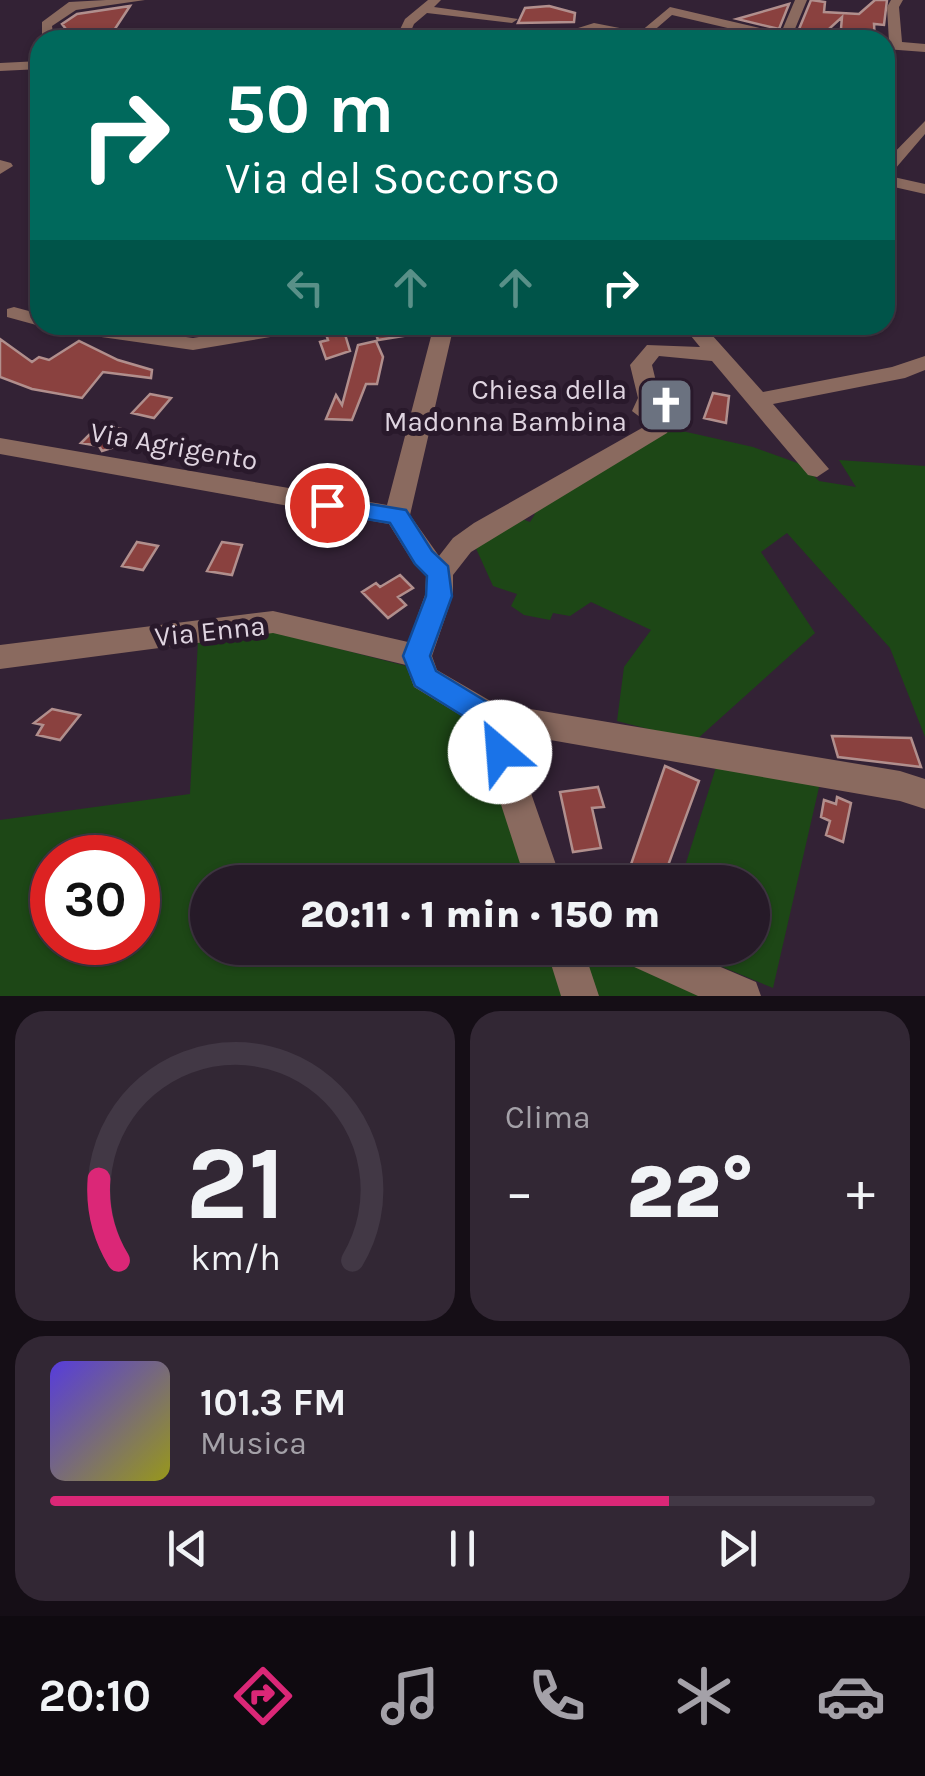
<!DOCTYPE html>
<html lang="it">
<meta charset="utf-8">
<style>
body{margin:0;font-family:Karla,sans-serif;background:#322734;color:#f1f3f6;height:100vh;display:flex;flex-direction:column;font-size:38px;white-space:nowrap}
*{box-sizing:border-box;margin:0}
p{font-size:32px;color:#a4a1a8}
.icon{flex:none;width:55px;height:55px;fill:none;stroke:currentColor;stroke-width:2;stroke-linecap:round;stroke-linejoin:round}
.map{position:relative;height:996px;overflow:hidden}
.sheet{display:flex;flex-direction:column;gap:15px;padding:15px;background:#150e16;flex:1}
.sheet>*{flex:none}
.hud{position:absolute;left:30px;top:30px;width:865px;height:305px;border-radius:30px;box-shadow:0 2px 8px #0004,0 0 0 2px #423845;background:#00695c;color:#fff;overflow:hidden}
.speed{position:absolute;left:30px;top:835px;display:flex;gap:20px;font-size:50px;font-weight:700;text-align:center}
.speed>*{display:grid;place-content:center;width:130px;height:130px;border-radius:50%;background:#261a28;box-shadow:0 2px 8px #0004,0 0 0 2px #423845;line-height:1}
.speed .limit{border:15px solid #d22;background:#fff;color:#111}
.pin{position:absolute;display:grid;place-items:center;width:85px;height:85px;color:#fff;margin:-42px;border:5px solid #fff;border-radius:50%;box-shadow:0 2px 10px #0007}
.me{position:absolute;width:110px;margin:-55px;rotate:333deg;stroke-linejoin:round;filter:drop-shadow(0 0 8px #0008)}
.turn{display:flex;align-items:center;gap:35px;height:210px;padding:0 30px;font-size:45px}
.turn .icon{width:130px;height:130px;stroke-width:2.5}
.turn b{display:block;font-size:70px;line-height:85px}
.lanes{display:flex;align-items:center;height:95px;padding:0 30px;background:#0003;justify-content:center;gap:50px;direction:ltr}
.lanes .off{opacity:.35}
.big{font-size:75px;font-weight:800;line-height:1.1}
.sheet .card{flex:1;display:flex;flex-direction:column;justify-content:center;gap:15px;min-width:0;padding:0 35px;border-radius:30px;background:#322734}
.sheet .dial{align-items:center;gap:0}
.dial svg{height:260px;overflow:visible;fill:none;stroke:#423845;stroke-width:7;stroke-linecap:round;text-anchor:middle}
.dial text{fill:#f1f3f6;stroke:none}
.song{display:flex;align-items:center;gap:30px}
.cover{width:120px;height:120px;border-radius:15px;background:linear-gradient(135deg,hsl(250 70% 55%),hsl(60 70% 35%))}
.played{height:10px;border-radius:5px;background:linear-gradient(90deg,#db2777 75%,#423845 75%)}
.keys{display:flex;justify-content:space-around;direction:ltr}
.heat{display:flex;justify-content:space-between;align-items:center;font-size:55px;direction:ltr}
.sheet .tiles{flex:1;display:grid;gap:15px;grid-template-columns:1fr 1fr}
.card:last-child{grid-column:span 2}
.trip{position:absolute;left:190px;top:865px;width:580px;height:100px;border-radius:50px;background:#261a28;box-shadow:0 2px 8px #0004,0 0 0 2px #423845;font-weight:800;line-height:100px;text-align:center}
.dock{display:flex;height:160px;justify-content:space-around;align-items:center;background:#0f0a10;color:#a4a1a8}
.dock .icon{width:70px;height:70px}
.dock .active{color:#db2777}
.dock b{font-size:45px;color:#f1f3f6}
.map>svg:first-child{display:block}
.green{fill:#1d4716;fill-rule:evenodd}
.building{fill:#8a413f;stroke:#b18f8d;stroke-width:2.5}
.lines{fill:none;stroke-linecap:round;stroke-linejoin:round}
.minor{fill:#8a6a5f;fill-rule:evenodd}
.route{fill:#1a73e8;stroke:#114b97;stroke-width:2.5}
.labels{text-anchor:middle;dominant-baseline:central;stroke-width:10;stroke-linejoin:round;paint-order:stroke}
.poi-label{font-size:28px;fill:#dfd4e0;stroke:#29192b;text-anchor:end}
.street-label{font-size:28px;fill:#dfd4e0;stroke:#29192b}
</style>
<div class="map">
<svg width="925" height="996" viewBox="0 0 925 996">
<rect width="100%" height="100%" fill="#332235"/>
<path class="green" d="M669 428 753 447 803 465 819 481 856 487 839 460 925 466V737L890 648 787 533 761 552 815 633 695 741 617 721 624 667 651 630 591 602 570 616 553 613 550 620 524 615 511 606 517 594 493 586 474 544 514 516 530 522 535 514 527 508Z
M270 631 414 668 478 725 531 882H208V948H553L570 996H0V820L190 794 198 640ZM52 858H138V942H52Z
M717 764 820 783 773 988 677 948H752V882H680Z
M584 948H600L718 996H593L580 952Z"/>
<path class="building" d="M811 0 825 2 824 12 859 14 875 0H887L884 25 874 24 875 40H840L842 17 817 40 804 38 797 34Z
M789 4 779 29 737 19Z
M130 6 109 38 103 33 73 38 62 24 77 14Z
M549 6 575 13 574 22 518 23 525 8Z
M373 325H421L422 333 378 340Z
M344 331 350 351 326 359 320 342 328 340 326 334Z
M0 339 32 362 39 357 49 360 79 341 118 360 152 370 151 378 103 372 82 398 32 389 0 377Z
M376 341 383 357 377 384H366L352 420 326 419 336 395 342 405 358 345Z
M713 393 729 396 726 423 704 418Z
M150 394 171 398 154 418 132 413Z
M99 425 121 429 126 436 115 447 102 451 99 446 81 443Z
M137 542 158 546 143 570 122 566Z
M222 542 242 545 232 575 207 571Z
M400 575 413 588 398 597 406 605 388 618 362 592 376 583 380 587Z
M52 709 80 715 60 740 37 735 43 725 34 723Z
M832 736 911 738 921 767 838 757Z
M665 766 699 781 662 882H657L629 870Z
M598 787 604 807 592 808 601 848 573 852 560 792Z
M837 797 851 803 843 842 826 835 830 821 821 817 824 800 836 804Z"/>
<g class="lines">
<path class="minor" d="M106 0H145L76 10 52 26 54 40H42V22L69 2Z
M428 0H441L434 7 518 19 512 23 427 13 414 24 407 40H395L405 19Z
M795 0H807L792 36 801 40H779L672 15 643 40 594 31 560 40H540L594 23 640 32 670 7 781 33Z
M891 0H903L899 7 902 42 925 44V52L885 49V41L889 42 887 7Z
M40 61V69L0 71V63Z
M925 121V134L889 176 925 184V194L885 185V162Z
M0 160 11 163 13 166 0 174Z
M14 307 40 314V325H44L40 326 7 317V309Z
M49 325H102L193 338 270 325H316L306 331 193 350 59 331Z
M434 325H454L410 515 439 556 453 538 474 523 649 424 632 411 638 398 630 365 647 345 700 347 682 325H703L763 392 892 367 925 356V370L905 378 773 404 829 469 817 477 808 475 712 361 659 356 652 365 660 398 656 408 673 421 667 433 471 552 453 575V595L432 656 437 670 494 703 900 771 925 779V809L900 801 510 733 562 882H526L475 724 414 687 406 665 273 633 0 669V645L273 611 408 642 425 595 426 576 414 564 389 524 0 454V438L387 505Z
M546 948H583L599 996H561Z
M615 948H676L756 982 761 996H698L621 961Z"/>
</g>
<path class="route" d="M327 497 406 510 432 551 448 566 452 596 430 656 436 671 497 708 515 752 511 762 500 766 490 762 476 724 415 686 403 656 426 596 427 576 415 564 390 523 319 511 315 505Z"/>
<defs>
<g id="church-square" transform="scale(2.875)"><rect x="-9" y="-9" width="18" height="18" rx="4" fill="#6b7280" stroke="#29192b"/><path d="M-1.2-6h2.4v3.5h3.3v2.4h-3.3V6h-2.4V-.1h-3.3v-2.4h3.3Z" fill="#fff"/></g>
</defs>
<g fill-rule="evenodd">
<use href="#church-square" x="666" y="405"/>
</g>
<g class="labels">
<g class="poi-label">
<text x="627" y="389">Chiesa della<tspan x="627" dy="32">Madonna Bambina</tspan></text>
</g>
<g class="street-label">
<text transform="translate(174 446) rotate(10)">Via Agrigento</text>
<text transform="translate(210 631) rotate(-6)">Via Enna</text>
</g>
</g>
</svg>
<div class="speed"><div class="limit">30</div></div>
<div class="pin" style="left:327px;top:505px;background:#d93025"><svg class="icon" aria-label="arrive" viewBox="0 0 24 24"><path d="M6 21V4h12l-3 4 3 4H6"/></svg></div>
<svg class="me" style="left:500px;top:752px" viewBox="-20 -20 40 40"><circle r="19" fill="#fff"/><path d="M0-13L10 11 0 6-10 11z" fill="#1a73e8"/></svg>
<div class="trip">20:11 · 1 min · 150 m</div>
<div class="hud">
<div class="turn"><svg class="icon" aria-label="right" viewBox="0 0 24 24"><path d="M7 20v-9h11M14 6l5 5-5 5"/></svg><div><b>50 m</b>Via del Soccorso</div></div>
<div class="lanes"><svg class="icon off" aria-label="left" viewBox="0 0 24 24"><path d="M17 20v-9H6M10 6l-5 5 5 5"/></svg><svg class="icon off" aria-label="ahead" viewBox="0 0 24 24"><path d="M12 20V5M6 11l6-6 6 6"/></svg><svg class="icon off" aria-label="ahead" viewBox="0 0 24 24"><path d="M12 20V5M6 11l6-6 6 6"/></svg><svg class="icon" aria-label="right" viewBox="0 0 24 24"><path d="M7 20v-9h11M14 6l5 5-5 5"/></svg></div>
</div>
</div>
<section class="sheet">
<div class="tiles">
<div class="card dial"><svg viewBox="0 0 100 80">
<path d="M14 69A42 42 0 1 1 86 69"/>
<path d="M14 69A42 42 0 0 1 8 44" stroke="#db2777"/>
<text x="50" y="56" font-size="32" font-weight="700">21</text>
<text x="50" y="72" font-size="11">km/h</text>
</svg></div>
<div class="card"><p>Clima</p>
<div class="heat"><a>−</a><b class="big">22°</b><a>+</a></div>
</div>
<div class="card">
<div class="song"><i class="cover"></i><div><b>101.3 FM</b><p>Musica</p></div></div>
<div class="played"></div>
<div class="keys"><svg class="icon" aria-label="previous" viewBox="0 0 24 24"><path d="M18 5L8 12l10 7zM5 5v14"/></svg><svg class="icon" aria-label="pause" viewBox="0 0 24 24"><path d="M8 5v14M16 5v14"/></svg><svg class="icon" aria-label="next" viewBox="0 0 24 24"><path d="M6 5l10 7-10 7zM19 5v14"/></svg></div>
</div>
</div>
</section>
<nav class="dock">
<b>20:10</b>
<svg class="icon active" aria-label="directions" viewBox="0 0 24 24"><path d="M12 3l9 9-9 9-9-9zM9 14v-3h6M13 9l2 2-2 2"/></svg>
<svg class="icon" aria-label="music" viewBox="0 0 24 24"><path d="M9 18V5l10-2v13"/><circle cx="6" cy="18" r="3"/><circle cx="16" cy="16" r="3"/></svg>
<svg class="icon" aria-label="phone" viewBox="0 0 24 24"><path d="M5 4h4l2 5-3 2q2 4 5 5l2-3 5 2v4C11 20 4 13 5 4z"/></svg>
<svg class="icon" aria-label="climate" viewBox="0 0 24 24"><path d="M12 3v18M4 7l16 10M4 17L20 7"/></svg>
<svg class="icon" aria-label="car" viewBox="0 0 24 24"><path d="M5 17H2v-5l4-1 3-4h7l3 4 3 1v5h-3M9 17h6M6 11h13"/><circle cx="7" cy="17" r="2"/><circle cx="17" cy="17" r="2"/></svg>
</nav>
